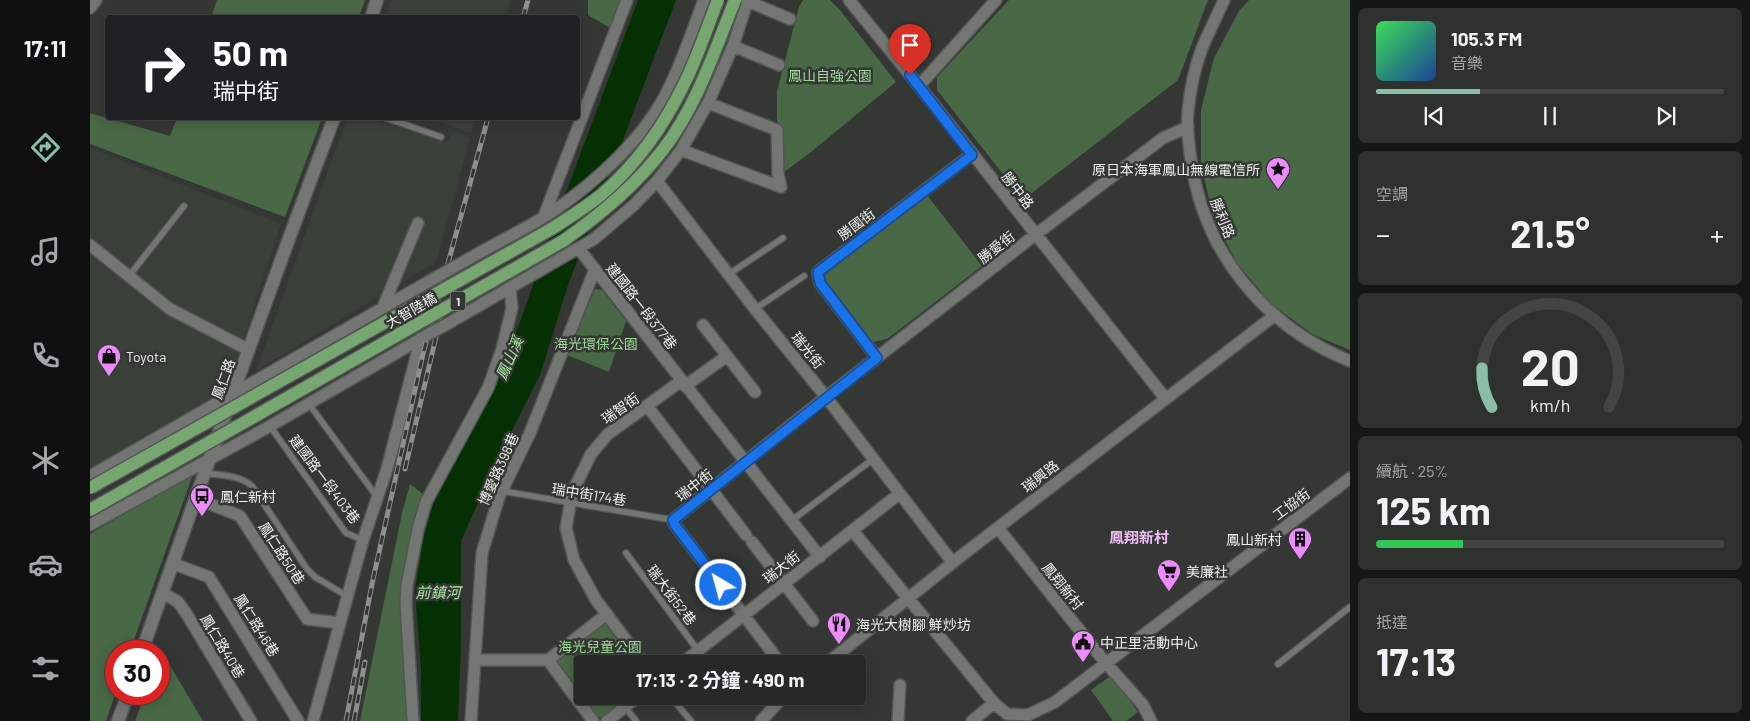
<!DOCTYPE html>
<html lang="zh-TW">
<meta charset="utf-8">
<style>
body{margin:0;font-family:Barlow,"Noto Sans TC",sans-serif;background:#2f312f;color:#f1f3f6;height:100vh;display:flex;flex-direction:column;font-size:19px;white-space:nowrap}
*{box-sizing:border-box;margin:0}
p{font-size:16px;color:#a4a6a7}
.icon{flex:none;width:28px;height:28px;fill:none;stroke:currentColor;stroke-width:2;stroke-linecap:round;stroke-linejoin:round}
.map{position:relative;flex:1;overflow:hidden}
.sheet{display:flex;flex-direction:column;gap:8px;padding:8px;background:#151715;width:400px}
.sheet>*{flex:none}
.banner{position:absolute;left:15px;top:15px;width:475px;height:105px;border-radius:5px;box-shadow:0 2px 12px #0003,0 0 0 1px #434544;background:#202124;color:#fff;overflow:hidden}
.speed{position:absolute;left:15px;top:640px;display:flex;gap:10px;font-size:25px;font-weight:700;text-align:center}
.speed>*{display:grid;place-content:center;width:65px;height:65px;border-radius:50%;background:#272927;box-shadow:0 2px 12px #0003,0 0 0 1px #434544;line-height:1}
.speed .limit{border:8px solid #d22;background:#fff;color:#111}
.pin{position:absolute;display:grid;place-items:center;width:42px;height:42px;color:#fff;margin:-51px -21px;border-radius:50% 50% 50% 0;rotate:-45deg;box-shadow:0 0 5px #0007}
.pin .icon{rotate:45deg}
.me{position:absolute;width:55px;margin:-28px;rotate:323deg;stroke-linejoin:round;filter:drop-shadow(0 0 4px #0008)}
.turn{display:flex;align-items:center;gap:18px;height:105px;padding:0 25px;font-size:22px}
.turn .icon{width:65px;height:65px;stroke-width:2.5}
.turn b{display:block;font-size:35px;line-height:42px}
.big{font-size:38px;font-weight:700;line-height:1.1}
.sheet .tile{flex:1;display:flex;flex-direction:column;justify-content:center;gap:8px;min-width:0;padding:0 18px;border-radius:8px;background:#2f312f}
.sheet .dial{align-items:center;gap:0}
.dial svg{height:130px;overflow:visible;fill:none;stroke:#434544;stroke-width:7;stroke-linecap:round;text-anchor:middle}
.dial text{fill:#f1f3f6;stroke:none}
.song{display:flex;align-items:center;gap:15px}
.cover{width:60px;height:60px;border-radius:8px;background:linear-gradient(135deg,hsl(130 70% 55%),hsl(220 70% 35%))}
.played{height:5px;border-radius:2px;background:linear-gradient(90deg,#8abfa5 30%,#434544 30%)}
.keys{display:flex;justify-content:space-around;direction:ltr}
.heat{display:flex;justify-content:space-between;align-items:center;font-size:28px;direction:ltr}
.charge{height:8px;border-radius:4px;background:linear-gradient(90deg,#34c759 25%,#434544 0)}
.trip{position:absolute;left:484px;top:655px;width:292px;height:50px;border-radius:5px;background:#272927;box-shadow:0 2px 12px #0003,0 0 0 1px #434544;font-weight:700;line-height:50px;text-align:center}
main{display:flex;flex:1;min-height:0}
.tab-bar{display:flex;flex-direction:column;width:90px;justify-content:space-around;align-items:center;background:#101010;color:#a4a6a7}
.tab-bar .icon{width:35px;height:35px}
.tab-bar .on{color:#8abfa5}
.tab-bar b{font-size:22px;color:#f1f3f6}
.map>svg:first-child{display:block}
.built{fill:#394038}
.green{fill:#496846}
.water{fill:#043003}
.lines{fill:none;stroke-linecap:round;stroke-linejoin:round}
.river{stroke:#043003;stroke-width:18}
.lane-casing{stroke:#535553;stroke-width:8}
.street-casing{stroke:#535553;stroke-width:14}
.secondary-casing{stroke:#535553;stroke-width:15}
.lane{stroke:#737673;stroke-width:5.5}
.street{stroke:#737673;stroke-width:11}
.secondary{stroke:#737673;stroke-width:12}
.rail-casing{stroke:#8e908e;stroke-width:5}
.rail{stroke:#343734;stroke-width:3;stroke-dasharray:9;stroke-linecap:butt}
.street-bridge-casing{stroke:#535553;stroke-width:14;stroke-linecap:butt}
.primary-bridge-casing{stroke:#535553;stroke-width:15;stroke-linecap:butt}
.street-bridge{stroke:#737673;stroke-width:11}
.primary-bridge{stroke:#76a771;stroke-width:12}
.route-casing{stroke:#114b97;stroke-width:12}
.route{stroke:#1a73e8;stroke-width:9}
.labels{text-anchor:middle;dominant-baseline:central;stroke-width:5;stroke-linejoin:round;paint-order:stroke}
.shield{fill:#343734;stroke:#b6b8b6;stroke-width:1}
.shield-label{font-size:12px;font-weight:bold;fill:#eef0ee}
.park-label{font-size:14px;fill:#9bdb94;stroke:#343734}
.poi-label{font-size:14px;fill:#eef0ee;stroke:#343734;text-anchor:start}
.street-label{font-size:14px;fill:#eef0ee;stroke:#343734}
.water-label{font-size:15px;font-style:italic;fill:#a8e9a1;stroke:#343734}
.neighbourhood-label{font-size:15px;font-weight:bold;fill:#f1bcf8;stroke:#343734}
</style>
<main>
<nav class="tab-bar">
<b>17:11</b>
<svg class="icon on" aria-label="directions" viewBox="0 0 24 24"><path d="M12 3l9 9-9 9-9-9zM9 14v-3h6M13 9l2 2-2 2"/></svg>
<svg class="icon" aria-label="music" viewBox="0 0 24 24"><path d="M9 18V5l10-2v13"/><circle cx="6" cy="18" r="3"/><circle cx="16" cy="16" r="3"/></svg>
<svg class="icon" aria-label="phone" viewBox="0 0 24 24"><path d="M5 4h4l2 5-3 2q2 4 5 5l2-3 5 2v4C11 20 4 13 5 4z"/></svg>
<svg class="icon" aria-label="climate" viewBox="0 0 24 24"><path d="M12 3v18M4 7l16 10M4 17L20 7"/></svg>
<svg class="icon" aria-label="car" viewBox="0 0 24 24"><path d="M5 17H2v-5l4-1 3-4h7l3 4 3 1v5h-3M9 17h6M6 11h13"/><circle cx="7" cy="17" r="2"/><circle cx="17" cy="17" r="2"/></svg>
<svg class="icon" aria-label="filters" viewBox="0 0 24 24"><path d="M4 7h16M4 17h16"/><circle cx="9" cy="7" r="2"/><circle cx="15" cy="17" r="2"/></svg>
</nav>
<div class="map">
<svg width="1260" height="721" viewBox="0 0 1260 721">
<rect width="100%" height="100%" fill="#343734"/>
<path class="built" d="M302 0H421L416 17H295Z
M257 118H278L357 142 363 131 380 138 346 262 166 371Z
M338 118H385L381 133Z
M0 148 191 224 136 392 0 471Z"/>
<path class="green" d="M127 0H275L269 17H121Z
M498 0H531L520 28 498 15Z
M713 0H740L750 10 806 82 721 152 693 173 692 130 687 121V91L709 7Z
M919 0H1118L1088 80 933 200 847 90V77Z
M1159 0H1260V350L1224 335 1181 304 1147 263 1123 216 1111 164V110L1124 58 1149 11Z
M0 113 80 136 87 118H232L195 217 0 144Z
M837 195 892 266 797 339 783 342 735 281 736 271Z
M505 289 512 290 536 321 519 372 477 355Z
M103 474 40 651H26V691L16 721H0V534Z
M320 484 338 498 320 603V721H270L312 513Z
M515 624 545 664H492V696H542L514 718 506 717 466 663 468 656 507 625Z
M69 662 81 667 113 721H45L55 694H69Z
M1022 675 1048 712 1036 721H1023L1001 690Z"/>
<path class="water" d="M548 0H586L478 285 450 375 411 452 371 541V642L368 721H331V668L325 591 334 536 344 501 366 457 390 422 430 322 471 206Z"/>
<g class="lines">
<path class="river" d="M381 430 412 376"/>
<g class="lane-casing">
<path id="lane" d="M296 118 351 137
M639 274 693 238
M39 276 94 206
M665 309 714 276
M219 404 287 497
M180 426 256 533 273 540
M114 473C130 475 150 475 162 486L217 569 225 577 257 596
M412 491 583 520
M701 521 783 459
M536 553 618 664
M1188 664 1260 607
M580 696 601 721
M535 707 546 721"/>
</g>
<g class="street-casing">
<path id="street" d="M759 0 829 86 1075 398
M1134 0C1127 16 1119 32 1112 48 1105 67 1100 91 1098 111 1096 127 1099 145 1101 160 1114 253 1174 326 1260 361
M657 1 700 19
M0 8 6 0
M643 46 689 65
M829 86 906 0
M618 103 687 130 688 174 691 187
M591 150 691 187
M567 181 665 309 736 397 863 563
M454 216 537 0
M0 245 80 309 159 350
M489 249 730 557
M389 253C414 239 441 226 465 210 507 181 554 138 577 92 592 63 602 31 614 0
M293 307 328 223
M359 323 504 239 544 205 567 181 591 150 618 103 643 46 658 0
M613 325 665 392
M787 358 730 283 728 272 881 155
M595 386 637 356
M558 407 656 535
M0 476 343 279
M105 498 150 516 217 619 250 623
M0 525 180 426 334 337
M908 528 1015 662 1053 705 1061 721
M763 531 904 703 917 714 938 715 965 702 1260 478
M662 542 723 621
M84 564 119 577 208 721
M73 593 88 602 96 613 161 721
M386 660H458L517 614
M458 660 503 721
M554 664 506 600 484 560 476 528 482 493 501 454 518 434 591 381
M591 664 809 494
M691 664 585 525 583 520 736 397 945 235 1073 138 1098 127
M736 664 871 556 1185 315
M223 721 273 540 297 469 331 338
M323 721 316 603 317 585 328 529 336 502 398 388 412 349 422 308 420 288
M381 721 392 553 409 497 440 433 505 269
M517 721 549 696
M671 721 694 696
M808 721 810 685
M882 721 904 703"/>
</g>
<g class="secondary-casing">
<path id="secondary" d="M281 18 287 0
M52 651C114 473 177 295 244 118
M28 721 38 694"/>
</g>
<use href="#lane" class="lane"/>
<use href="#street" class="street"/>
<use href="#secondary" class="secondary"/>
<g class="rail-casing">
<path id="rail" d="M433 18 438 0
M315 469 352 311
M256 721 282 584 333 354 398 118
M264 721 275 662"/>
</g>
<use href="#rail" class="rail"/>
<g class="street-bridge-casing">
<path id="street-bridge" d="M343 279 389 253
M335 336 359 323"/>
</g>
<g class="primary-bridge-casing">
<path id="primary-bridge" d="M0 488 463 228C480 217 496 207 511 195 546 165 575 124 595 82 608 56 617 27 628 0
M0 510 473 241C510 215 545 186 572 151 606 108 625 50 645 0"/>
</g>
<use href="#street-bridge" class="street-bridge"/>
<use href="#primary-bridge" class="primary-bridge"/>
</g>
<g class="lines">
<g class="route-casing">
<path id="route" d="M631 585 585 525 583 520 787 358 730 283 728 272 882 155 820 75"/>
</g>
<use href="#route" class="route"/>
</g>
<defs>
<g id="sight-pin" transform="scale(1.25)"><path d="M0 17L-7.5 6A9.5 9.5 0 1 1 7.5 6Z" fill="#ec8cfb" stroke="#343734"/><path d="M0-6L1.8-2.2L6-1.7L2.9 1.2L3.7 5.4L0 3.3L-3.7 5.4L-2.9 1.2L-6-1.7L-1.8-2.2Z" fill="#111"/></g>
<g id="shop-pin" transform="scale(1.25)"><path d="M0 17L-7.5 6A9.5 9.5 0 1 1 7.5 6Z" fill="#ec8cfb" stroke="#343734"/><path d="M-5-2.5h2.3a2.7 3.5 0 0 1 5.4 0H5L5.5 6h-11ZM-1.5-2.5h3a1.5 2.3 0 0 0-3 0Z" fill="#111"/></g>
<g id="bus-pin" transform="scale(1.25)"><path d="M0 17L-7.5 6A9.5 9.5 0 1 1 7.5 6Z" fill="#ec8cfb" stroke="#343734"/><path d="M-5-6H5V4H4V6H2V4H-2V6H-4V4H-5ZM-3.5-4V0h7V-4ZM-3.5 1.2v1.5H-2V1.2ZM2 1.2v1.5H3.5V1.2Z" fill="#111"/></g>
<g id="building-pin" transform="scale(1.25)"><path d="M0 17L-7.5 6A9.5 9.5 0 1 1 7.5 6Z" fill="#ec8cfb" stroke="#343734"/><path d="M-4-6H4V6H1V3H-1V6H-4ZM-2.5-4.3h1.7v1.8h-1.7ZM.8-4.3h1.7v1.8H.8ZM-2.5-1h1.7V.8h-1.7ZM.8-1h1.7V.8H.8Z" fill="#111"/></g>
<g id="supermarket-pin" transform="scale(1.25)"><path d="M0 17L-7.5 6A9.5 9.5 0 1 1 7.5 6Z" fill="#ec8cfb" stroke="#343734"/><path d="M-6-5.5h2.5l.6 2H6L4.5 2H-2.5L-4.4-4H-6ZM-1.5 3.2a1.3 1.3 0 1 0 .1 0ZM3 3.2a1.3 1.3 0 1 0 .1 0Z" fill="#111"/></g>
<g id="restaurant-pin" transform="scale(1.25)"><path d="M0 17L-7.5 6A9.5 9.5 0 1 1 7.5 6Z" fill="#ec8cfb" stroke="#343734"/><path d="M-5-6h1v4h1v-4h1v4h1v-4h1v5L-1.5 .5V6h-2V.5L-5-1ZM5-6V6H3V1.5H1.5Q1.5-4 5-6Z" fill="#111"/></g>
<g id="civic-pin" transform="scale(1.25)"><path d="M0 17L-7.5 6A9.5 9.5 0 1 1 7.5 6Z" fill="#ec8cfb" stroke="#343734"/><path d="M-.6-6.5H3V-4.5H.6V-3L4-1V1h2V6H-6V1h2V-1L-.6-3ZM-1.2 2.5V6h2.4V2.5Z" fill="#111"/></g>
</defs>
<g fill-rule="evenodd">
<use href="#sight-pin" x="1188" y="169"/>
<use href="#shop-pin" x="19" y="356"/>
<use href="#bus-pin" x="112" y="496"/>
<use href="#building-pin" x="1210" y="539"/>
<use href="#supermarket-pin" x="1079" y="571"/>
<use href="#restaurant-pin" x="749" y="624"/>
<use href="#civic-pin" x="993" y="642"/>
</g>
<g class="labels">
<rect class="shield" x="360.5" y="291.5" width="15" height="19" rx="4"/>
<g class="shield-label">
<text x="368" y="301">1</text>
</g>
<g class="park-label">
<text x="740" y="75">鳳山自強公園</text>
<text x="506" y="343">海光環保公園</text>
<text x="510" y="646">海光兒童公園</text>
</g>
<g class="poi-label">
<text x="1170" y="169" text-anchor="end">原日本海軍鳳山無線電信所</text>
<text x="36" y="356">Toyota</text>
<text x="130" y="496">鳳仁新村</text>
<text x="1192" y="539" text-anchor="end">鳳山新村</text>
<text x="1096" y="571">美廉社</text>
<text x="766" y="624">海光大樹腳 鮮炒坊</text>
<text x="1010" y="642">中正里活動中心</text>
</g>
<g class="street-label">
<text transform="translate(928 190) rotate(52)">勝中路</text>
<text transform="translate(1133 218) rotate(68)">勝利路</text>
<text transform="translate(766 224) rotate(-37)">勝國街</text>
<text transform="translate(906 247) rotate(-38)">勝愛街</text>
<text transform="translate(552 306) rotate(52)">建國路一段377巷</text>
<text transform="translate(321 310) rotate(-30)">大智陸橋</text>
<text transform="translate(718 350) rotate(51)">瑞光街</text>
<text transform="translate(133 379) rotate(-70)">鳳仁路</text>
<text transform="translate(530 408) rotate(-35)">瑞智街</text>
<text transform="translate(408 469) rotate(-66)">博愛路398巷</text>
<text transform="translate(950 476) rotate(-38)">瑞興路</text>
<text transform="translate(235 479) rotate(53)">建國路一段403巷</text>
<text transform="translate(604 485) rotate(-38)">瑞中街</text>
<text transform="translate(499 494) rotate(9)">瑞中街174巷</text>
<text transform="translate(1201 504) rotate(-37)">工協街</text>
<text transform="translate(192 553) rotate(57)">鳳仁路50巷</text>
<text transform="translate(691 567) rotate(-38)">瑞大街</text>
<text transform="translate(973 586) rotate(51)">鳳翔新村</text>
<text transform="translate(582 595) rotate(53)">瑞大街52巷</text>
<text transform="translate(167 625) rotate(58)">鳳仁路46巷</text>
<text transform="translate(133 646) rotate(59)">鳳仁路40巷</text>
</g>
<g class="water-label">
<text transform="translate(419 358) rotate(-66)">鳳山溪</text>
<text x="348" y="592">前鎮河</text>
</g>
<g class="neighbourhood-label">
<text x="1049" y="537">鳳翔新村</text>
</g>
</g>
</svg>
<div class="speed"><div class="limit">30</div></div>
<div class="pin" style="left:820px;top:75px;background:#d93025"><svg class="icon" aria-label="arrive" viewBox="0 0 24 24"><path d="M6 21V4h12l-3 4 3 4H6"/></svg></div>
<svg class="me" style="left:631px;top:585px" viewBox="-20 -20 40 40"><circle r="17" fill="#1a73e8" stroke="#fff" stroke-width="3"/><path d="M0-11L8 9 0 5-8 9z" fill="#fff"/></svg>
<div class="trip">17:13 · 2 分鐘 · 490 m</div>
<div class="banner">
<div class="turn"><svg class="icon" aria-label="right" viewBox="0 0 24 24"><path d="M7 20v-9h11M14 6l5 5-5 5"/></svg><div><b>50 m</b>瑞中街</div></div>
</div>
</div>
<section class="sheet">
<div class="tile">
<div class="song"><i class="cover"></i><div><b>105.3 FM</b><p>音樂</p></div></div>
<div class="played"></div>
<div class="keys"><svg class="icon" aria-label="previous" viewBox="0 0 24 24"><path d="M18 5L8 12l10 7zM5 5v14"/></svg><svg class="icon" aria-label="pause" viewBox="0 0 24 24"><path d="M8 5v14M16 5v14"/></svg><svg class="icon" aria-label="next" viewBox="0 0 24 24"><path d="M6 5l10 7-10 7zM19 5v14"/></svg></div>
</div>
<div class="tile"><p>空調</p>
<div class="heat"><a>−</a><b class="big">21.5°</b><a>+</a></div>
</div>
<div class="tile dial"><svg viewBox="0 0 100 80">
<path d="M14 69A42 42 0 1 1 86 69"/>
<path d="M14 69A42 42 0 0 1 8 45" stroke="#8abfa5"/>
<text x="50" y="56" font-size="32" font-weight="700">20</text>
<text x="50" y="72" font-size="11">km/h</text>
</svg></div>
<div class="tile"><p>續航 · 25%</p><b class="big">125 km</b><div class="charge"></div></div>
<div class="tile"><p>抵達</p><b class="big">17:13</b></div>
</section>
</main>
